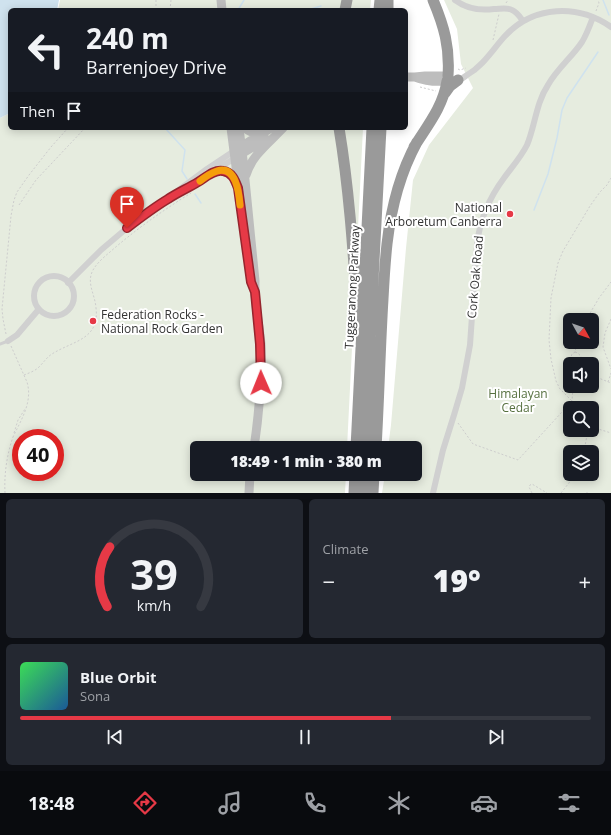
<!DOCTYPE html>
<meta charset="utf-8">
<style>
body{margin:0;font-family:"Open Sans",sans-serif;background:#242831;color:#f1f3f6;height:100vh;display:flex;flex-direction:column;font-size:15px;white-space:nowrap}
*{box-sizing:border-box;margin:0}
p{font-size:13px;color:#9ea1a6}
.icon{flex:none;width:22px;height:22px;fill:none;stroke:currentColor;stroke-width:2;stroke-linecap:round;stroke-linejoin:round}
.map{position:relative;height:493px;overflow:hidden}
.sheet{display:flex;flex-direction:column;gap:6px;padding:6px;background:#0d0f14;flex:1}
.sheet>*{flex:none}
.guide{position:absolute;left:8px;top:8px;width:400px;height:122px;border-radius:6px;box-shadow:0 2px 10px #0003;background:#171b24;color:#f1f3f6;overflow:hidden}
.needle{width:26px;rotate:130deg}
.fabs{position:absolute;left:563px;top:313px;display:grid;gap:8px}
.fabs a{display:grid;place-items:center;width:36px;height:36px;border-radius:6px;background:#171b24;box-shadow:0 2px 10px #0003;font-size:20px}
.speed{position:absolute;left:12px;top:429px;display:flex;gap:8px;font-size:20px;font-weight:700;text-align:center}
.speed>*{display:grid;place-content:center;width:52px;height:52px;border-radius:50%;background:#171b24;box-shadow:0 2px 10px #0003;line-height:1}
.speed .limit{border:6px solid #d22;background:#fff;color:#111}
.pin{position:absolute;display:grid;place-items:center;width:34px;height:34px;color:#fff;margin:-41px -17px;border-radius:50% 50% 50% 0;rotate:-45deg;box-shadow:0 0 4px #0007}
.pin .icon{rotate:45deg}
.me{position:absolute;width:44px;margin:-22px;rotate:359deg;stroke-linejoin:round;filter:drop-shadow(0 0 3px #0008)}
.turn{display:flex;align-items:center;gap:14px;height:84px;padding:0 12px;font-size:18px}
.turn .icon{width:52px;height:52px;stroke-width:2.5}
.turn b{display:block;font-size:28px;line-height:34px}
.then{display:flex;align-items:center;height:38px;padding:0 12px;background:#0003;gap:8px;font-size:15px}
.big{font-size:30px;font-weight:800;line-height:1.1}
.sheet .widget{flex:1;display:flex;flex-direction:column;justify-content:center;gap:6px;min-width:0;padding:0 14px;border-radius:6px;background:#242831}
.sheet .dial{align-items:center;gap:0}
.dial svg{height:104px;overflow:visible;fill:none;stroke:#363941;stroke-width:7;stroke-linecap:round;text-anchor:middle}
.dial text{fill:#f1f3f6;stroke:none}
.song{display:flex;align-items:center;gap:12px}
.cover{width:48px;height:48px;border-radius:6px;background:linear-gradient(135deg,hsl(130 70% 55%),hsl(210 70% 35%))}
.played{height:4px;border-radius:2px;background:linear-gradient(90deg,#e63946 65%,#363941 65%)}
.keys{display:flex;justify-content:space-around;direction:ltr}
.heat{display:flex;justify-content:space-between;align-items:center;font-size:22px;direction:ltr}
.sheet .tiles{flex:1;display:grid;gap:6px;grid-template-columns:1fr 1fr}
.widget:last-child{grid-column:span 2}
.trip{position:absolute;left:190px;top:441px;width:232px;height:40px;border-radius:6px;background:#171b24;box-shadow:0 2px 10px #0003;font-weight:800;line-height:40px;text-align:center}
.dock{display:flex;height:64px;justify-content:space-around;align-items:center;background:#090b0e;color:#9ea1a6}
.dock .icon{width:28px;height:28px}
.dock .on{color:#e63946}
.dock b{font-size:18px;color:#f1f3f6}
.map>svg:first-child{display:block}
.green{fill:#e6ecdf;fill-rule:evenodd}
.water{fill:#cfe2ee}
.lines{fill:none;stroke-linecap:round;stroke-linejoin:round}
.stream{stroke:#cfe2ee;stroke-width:1.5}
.path{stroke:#cdcdcd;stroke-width:1;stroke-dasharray:2 2;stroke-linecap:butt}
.lane{stroke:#d0d0d0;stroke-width:3}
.street{stroke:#d0d0d0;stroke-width:6}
.secondary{stroke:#bdbdbd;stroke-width:9}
.highway{stroke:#9a9a9a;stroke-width:11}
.route-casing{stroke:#96252e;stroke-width:10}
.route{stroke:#e63946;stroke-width:7}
.slow{stroke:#f59e0b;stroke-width:7}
.poi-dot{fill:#e63946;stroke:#fff;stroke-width:1.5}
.labels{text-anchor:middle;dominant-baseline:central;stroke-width:4;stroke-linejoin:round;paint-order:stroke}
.poi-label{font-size:12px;fill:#333;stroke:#fff;text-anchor:end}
.street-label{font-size:12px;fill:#333;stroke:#fff}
.park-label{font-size:12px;fill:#56703f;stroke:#fff}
</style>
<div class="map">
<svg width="611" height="493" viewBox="0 0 611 493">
<rect width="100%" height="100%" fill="#fff"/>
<path class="green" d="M60 0H371L370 10H58Z
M444 0H611V493H382L385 474H415V448H388L391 425 406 248 413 180 429 145 473 88 461 64 457 29ZM570 320H592V342H570ZM570 364H592V386H570ZM570 408H592V430H570ZM570 452H592V474H570Z
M10 113V128H363L347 448H197V474H346L345 493H0V118ZM21 438H55V472H21Z"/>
<path class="water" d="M0 0H59L57 10H10V113L0 118Z"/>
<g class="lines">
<path class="stream" d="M603 0 609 15
M238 10 244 0
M308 10 321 6
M165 128 185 150 182 171 187 179
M195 194 201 203
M534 210 548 174 557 138 562 110 567 98 598 52"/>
<path class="path" d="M506 3 508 0
M156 10V0
M170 10 171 0
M596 11 599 3 598 0
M493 40 499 14
M458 69 460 70 466 68
M420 87 436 91
M19 205 36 180 85 128
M611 319 605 333 603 347 611 369
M586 320 599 298 611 282
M6 334 3 319 2 309 11 216 14 200 17 192 29 175 51 147 68 128
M11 346 27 382C33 402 21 420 13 437
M575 352C580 353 583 360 587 364
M571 364V357L572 354 575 352 577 342
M570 370V381
M592 371 596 377 611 383
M24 375C29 373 35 371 39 367 44 362 47 357 52 354 72 341 100 340 96 308 95 294 86 283 93 270 97 263 104 257 110 252 135 230 162 211 191 193
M608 382 611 373
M575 408 572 401 560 389 556 381 551 359 549 340 551 298 558 263 563 251 590 206 600 192 607 185 611 178
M458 423 473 444 518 460 572 401 573 388V386
M592 427 611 433
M14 433 18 420 25 409
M584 452 587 435 585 430
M5 493C4 474 7 454 13 437
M532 493 529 487 530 485 532 484 547 493
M561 493 576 474
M586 493H589"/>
<path class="lane" d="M0 344 8 341"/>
<path class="street" d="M455 0C467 9 479 11 494 9 500 9 507 7 512 10 517 12 520 17 523 21
M457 81C461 80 464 77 467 75 483 66 493 49 505 36 534 5 578 4 611 27
M216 171C226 169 232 174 236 183
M187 188 235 158
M34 296a20 20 0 1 1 40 0a20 20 0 1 1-40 0Z
M68 283 101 250 127 228 168 198 207 169 234 151
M8 341 17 335 39 309
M433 493 443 450 454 415 462 388 470 345 477 244C480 219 489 198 504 178 512 167 521 157 527 145 535 126 536 103 548 85 557 69 572 57 582 42 587 34 590 25 593 17"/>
<path class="secondary" d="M221 0 222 10
M406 77H415L425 76H448L447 81C436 82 425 81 415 77
M231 128 246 244
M239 128 243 160 255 281C254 302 259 323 261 344 262 379 259 414 254 448
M245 128C251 133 257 134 264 132
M236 150 271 128
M238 156 266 139
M246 175C252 155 269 143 283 128
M249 493 250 474"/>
<path class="highway" d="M433 0C444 26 450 47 448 76
M345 10 347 0
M379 10 380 0
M388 10V0
M445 93 450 86 458 80
M339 128C349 188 353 249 357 309
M414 147C427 126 443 107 447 81
M356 448 372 128
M366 448 370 337 381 128
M376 448C379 398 380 348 383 299 384 280 385 262 387 244 391 208 400 173 417 142
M354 493 355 474
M364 493 365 474
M373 493 374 474"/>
</g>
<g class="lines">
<g class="route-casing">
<path id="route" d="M127 228C140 218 153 208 168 199 177 193 188 188 198 182 205 178 214 169 223 171 232 172 235 180 238 188L251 282 255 292 260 344 261 383"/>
</g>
<use href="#route" class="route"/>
<path class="slow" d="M200 181C205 177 211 173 217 171 236 165 239 193 240 205"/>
</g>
<g class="poi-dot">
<circle cx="510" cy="214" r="4"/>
<circle cx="93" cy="321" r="4"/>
</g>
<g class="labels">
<g class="poi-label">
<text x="502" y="207">National<tspan x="502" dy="14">Arboretum Canberra</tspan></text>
<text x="101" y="314" text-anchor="start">Federation Rocks -<tspan x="101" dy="14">National Rock Garden</tspan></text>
</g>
<g class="street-label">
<text transform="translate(475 277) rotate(-85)">Cork Oak Road</text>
<text transform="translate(352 287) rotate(-87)">Tuggeranong Parkway</text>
</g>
<g class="park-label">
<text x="518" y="393">Himalayan<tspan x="518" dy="14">Cedar</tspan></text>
</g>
</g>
</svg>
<div class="fabs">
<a><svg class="needle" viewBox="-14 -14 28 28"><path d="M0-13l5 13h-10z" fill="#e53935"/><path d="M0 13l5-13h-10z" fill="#9ea1a6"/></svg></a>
<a><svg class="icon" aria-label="sound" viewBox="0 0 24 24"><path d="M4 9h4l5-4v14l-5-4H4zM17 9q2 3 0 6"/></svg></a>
<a><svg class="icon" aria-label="search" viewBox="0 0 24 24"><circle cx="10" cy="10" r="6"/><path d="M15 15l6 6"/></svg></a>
<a><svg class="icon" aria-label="layers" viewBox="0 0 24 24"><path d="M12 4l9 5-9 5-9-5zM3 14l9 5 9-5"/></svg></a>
</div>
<div class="speed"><div class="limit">40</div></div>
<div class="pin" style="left:127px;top:228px;background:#d93025"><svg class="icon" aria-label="arrive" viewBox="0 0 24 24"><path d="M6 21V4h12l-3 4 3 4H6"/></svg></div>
<svg class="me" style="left:261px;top:383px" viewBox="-20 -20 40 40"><circle r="19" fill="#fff"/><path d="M0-13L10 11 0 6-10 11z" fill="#e63946"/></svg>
<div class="trip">18:49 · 1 min · 380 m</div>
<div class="guide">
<div class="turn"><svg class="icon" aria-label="left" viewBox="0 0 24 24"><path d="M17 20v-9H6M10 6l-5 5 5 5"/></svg><div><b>240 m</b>Barrenjoey Drive</div></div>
<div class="then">Then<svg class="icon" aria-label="arrive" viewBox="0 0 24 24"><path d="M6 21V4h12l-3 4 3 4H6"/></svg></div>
</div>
</div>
<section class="sheet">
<div class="tiles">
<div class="widget dial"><svg viewBox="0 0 100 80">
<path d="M14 69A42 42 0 1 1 86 69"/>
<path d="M14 69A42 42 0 0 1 16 23" stroke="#e63946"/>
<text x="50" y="56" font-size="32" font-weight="700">39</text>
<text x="50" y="72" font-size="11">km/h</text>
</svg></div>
<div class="widget"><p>Climate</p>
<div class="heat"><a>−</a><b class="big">19°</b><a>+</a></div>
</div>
<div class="widget">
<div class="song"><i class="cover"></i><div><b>Blue Orbit</b><p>Sona</p></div></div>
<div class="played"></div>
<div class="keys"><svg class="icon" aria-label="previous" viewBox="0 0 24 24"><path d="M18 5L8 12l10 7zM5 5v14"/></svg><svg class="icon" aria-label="pause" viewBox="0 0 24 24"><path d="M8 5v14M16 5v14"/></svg><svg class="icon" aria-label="next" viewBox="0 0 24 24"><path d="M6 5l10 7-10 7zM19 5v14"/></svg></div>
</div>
</div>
</section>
<nav class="dock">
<b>18:48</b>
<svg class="icon on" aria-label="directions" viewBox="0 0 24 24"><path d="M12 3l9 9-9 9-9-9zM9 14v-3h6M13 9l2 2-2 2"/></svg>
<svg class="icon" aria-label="music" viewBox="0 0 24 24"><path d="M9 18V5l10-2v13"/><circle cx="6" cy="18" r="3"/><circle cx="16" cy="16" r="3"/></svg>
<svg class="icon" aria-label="phone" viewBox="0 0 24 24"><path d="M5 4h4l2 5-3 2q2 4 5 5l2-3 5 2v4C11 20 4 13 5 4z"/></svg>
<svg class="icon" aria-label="climate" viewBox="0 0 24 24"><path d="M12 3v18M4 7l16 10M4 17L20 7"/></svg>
<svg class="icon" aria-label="car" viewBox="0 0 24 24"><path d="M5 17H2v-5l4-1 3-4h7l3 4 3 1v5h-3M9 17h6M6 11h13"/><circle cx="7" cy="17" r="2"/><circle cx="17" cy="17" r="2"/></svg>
<svg class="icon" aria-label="filters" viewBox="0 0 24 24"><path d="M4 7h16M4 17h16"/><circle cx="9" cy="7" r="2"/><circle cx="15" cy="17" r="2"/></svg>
</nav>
